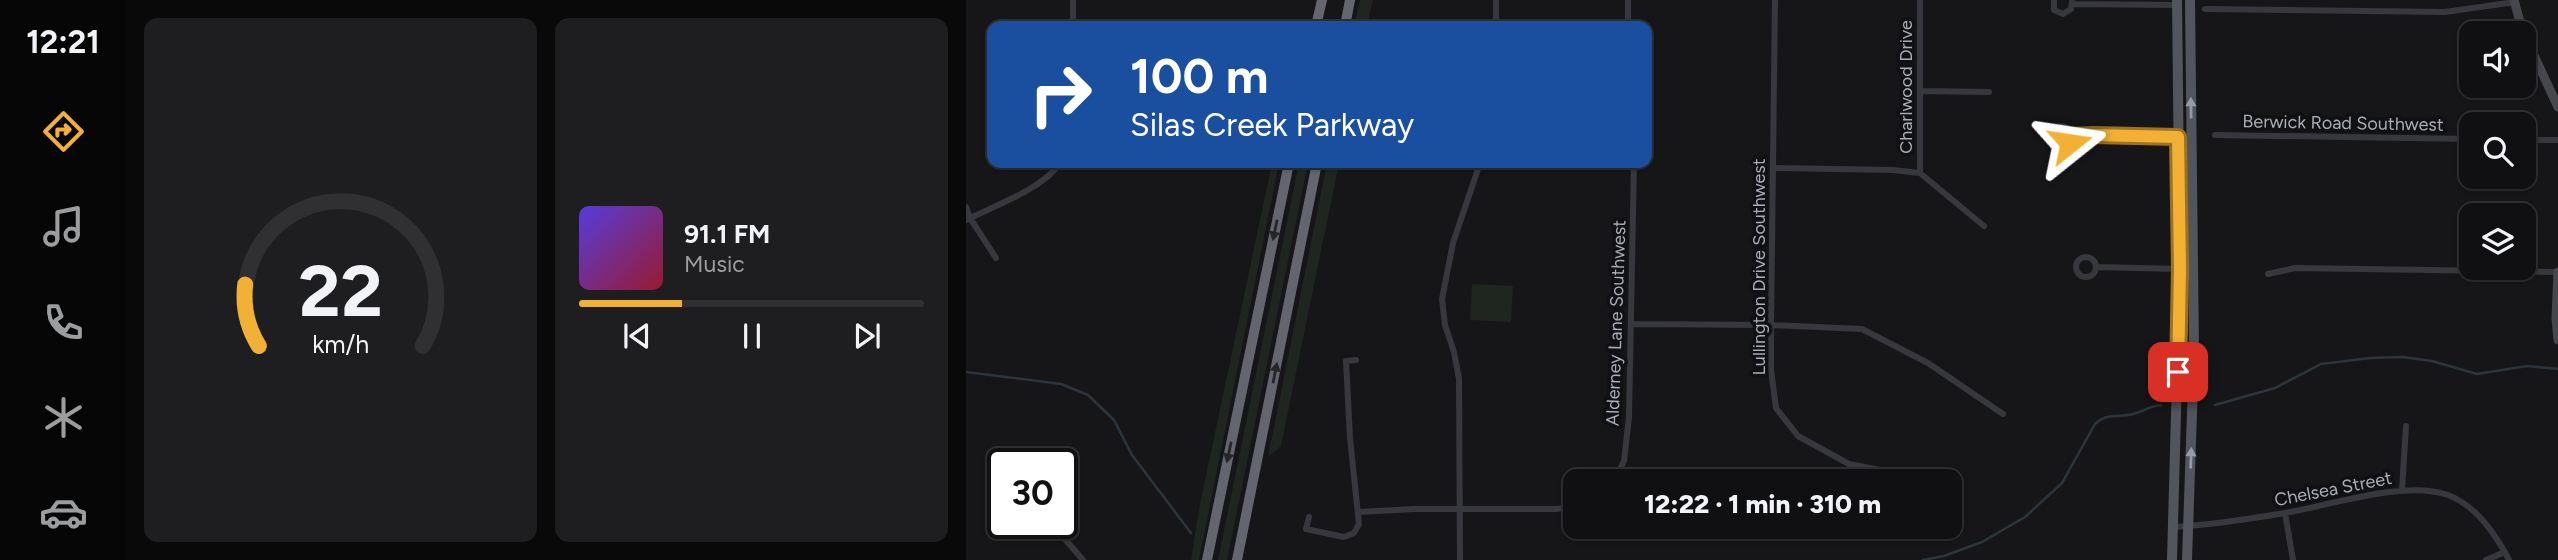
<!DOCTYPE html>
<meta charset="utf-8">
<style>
body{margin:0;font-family:Figtree,sans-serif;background:#1e1e20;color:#f1f3f6;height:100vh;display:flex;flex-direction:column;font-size:26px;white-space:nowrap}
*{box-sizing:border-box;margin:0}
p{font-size:23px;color:#9c9d9f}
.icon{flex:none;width:38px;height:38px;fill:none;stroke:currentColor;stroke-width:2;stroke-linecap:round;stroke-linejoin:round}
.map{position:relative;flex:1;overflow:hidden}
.sheet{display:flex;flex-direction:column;gap:18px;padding:18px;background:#09090a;width:840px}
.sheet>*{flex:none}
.banner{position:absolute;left:21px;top:21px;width:665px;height:147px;border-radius:14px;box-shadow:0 2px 5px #0004,0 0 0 2px #303032;background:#1a4fa0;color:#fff;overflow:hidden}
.fabs{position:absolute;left:1493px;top:21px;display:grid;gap:14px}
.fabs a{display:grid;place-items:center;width:77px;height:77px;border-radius:14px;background:#101012;box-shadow:0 2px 5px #0004,0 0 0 2px #303032;font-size:35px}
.speed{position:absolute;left:21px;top:448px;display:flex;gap:14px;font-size:35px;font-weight:700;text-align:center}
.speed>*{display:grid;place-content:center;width:91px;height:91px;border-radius:50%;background:#101012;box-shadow:0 2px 5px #0004,0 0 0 2px #303032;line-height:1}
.speed .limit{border:4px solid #111;border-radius:10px;background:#fff;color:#111}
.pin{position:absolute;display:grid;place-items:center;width:60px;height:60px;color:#fff;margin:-30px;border-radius:14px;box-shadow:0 4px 10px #0006}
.me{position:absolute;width:77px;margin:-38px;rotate:75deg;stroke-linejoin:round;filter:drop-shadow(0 0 5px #0008)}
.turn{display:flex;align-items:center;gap:24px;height:147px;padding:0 28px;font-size:32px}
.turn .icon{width:91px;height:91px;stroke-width:2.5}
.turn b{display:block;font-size:49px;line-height:60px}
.sheet .tile{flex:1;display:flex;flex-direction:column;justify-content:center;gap:10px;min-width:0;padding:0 24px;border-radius:14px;background:#1e1e20}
.sheet .dial{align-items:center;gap:0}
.dial svg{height:182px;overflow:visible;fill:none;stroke:#303032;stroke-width:7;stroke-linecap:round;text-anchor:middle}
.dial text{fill:#f1f3f6;stroke:none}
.song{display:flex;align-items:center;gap:21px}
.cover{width:84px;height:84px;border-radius:10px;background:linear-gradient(135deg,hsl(250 70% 55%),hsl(350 70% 35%))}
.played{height:7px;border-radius:4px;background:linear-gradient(90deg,#f2b134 30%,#303032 30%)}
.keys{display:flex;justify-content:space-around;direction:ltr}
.sheet .tiles{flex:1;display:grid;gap:18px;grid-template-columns:repeat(2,1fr)}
.trip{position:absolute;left:597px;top:469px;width:399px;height:70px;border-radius:14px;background:#101012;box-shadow:0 2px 5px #0004,0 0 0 2px #303032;font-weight:800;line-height:70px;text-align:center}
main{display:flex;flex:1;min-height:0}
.tabs{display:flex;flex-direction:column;width:126px;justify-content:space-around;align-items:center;background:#060607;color:#9c9d9f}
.tabs .icon{width:49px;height:49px}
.tabs .active{color:#f2b134}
.tabs b{font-size:32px;color:#f1f3f6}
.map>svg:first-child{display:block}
.green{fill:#1e261f}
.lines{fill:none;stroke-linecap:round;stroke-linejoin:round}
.stream{stroke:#2c353c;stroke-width:2.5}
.street{stroke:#37383d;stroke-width:6}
.secondary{stroke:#45474d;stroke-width:9}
.primary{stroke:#53555c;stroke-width:10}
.highway{stroke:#63666e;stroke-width:10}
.oneway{fill:#979ba6}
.oneway2{fill:#26262a}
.route-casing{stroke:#9d7322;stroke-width:18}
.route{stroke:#f2b134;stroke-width:12}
.labels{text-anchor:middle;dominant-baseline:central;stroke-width:7;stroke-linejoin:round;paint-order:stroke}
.street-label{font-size:18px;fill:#a8adb8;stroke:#111113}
</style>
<main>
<nav class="tabs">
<b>12:21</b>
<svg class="icon active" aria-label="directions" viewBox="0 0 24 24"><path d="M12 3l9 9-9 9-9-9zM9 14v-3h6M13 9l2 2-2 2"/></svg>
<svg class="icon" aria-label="music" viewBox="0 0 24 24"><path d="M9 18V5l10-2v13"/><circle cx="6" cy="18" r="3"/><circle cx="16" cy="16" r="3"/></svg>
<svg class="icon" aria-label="phone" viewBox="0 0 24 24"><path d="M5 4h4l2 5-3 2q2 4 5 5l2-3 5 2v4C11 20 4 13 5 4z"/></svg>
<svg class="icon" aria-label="climate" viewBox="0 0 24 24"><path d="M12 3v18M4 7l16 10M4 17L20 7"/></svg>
<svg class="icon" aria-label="car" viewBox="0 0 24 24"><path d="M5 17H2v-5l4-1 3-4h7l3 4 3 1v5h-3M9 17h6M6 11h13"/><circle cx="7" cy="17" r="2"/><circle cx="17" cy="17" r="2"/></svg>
</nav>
<section class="sheet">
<div class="tiles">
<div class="tile dial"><svg viewBox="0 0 100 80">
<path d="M14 69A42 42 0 1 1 86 69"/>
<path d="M14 69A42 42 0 0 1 8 42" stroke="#f2b134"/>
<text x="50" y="56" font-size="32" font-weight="700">22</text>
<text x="50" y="72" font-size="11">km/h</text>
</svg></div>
<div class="tile">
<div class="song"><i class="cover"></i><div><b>91.1 FM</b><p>Music</p></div></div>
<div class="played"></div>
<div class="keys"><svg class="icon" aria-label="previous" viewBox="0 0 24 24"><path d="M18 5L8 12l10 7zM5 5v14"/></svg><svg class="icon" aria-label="pause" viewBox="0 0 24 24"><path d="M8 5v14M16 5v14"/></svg><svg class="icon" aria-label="next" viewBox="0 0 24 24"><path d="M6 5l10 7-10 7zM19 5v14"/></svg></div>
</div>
</div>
</section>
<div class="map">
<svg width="1592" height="560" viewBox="0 0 1592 560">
<rect width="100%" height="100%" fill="#161618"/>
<path class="green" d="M394 0H407L401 26H388Z
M306 163H313L233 560H225L234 504Z
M333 163H342L261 560H252Z
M361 163H373L315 446 302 457Z
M506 284 547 286 545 322 504 320Z"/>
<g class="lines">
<path class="stream" d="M0 372 95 384 122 395 148 420 166 455 225 533
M1249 405 1309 388 1355 364 1404 358 1437 357 1466 361 1511 374 1561 366 1592 369
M957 560 978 556 1016 542 1059 517 1096 483 1129 424C1142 412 1152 418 1167 414 1178 411 1184 406 1195 405"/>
<path class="street" d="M107 0V26
M662 0V26
M809 0 805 325V370L810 408 832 436 883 464 914 470
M954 0V173
M1088 0V10L1097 14 1105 9 1106 2
M1107 4 1211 5
M1239 9 1479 12 1549 2
M530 26V0
M954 91 1023 92
M1084 137a11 11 0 1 1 22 0a11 11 0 1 1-22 0Z
M1249 135 1505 139
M1105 137 1127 135 1212 137
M1558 140H1592
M807 168 927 170 954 173 1018 226
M0 207 4 218 30 258
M0 220C28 206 77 189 94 163
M1110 267a10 10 0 1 1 20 0a10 10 0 1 1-20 0Z
M1130 267 1214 269
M1302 274 1329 268 1592 272
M666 324 805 325 896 329 962 363 1037 414
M648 481 658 461 663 417 668 163
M1436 490 1440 426
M393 512 448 509H590L609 506
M1319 513 1327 560
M343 517 340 529 378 537 388 533 393 524 384 438 380 361 390 360
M85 523 117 560
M1208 527C1245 525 1283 519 1319 513 1366 505 1437 480 1482 495 1509 505 1530 535 1543 560
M494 560 493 379 488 352 479 325 476 299 487 243 514 163
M1520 560 1539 552"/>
<path class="secondary" d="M1548 0 1557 33
M1558 34 1592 107
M1592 272 1590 318 1592 340"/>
<path class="primary" d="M1206 560 1214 269 1211 0
M1221 560 1228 353 1224 0"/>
<path class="highway" d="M350 26 356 0
M379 26 384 0
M241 560 323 163
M271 560 351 163"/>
</g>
<defs><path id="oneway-solid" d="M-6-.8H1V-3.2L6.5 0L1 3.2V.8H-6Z" transform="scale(1.75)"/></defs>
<g class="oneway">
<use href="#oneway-solid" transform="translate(1225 108) rotate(-91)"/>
<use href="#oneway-solid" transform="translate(1225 458) rotate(-88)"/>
</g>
<g class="oneway2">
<use href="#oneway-solid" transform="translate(309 230) rotate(102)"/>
<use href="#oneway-solid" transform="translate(309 373) rotate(-79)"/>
<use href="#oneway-solid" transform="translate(263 452) rotate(102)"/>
</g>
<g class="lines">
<g class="route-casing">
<path id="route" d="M1104 143 1105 136 1127 135 1212 137 1214 269 1212 372"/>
</g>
<use href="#route" class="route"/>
</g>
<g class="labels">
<g class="street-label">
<text transform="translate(940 87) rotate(-90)">Charlwood Drive</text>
<text transform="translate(1377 123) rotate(1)">Berwick Road Southwest</text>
<text transform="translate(793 267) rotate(-90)">Lullington Drive Southwest</text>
<text transform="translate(650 323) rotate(-88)">Alderney Lane Southwest</text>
<text transform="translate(1367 489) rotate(-11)">Chelsea Street</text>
</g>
</g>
</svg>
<div class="fabs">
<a><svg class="icon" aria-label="sound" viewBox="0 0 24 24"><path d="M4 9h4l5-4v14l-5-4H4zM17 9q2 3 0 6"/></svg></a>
<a><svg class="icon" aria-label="search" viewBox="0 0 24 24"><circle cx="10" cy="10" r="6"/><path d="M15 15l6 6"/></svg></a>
<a><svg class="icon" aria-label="layers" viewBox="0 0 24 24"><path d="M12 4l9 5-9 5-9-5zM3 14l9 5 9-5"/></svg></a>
</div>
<div class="speed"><div class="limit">30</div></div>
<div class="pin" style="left:1212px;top:372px;background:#d93025"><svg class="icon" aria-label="arrive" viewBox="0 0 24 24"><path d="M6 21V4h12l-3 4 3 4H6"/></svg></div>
<svg class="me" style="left:1104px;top:143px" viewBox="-20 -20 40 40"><path d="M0-17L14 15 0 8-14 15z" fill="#f2b134" stroke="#fff" stroke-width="4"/></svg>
<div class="trip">12:22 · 1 min · 310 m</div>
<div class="banner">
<div class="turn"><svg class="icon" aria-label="right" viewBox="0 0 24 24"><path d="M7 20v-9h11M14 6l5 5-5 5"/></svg><div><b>100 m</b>Silas Creek Parkway</div></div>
</div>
</div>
</main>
